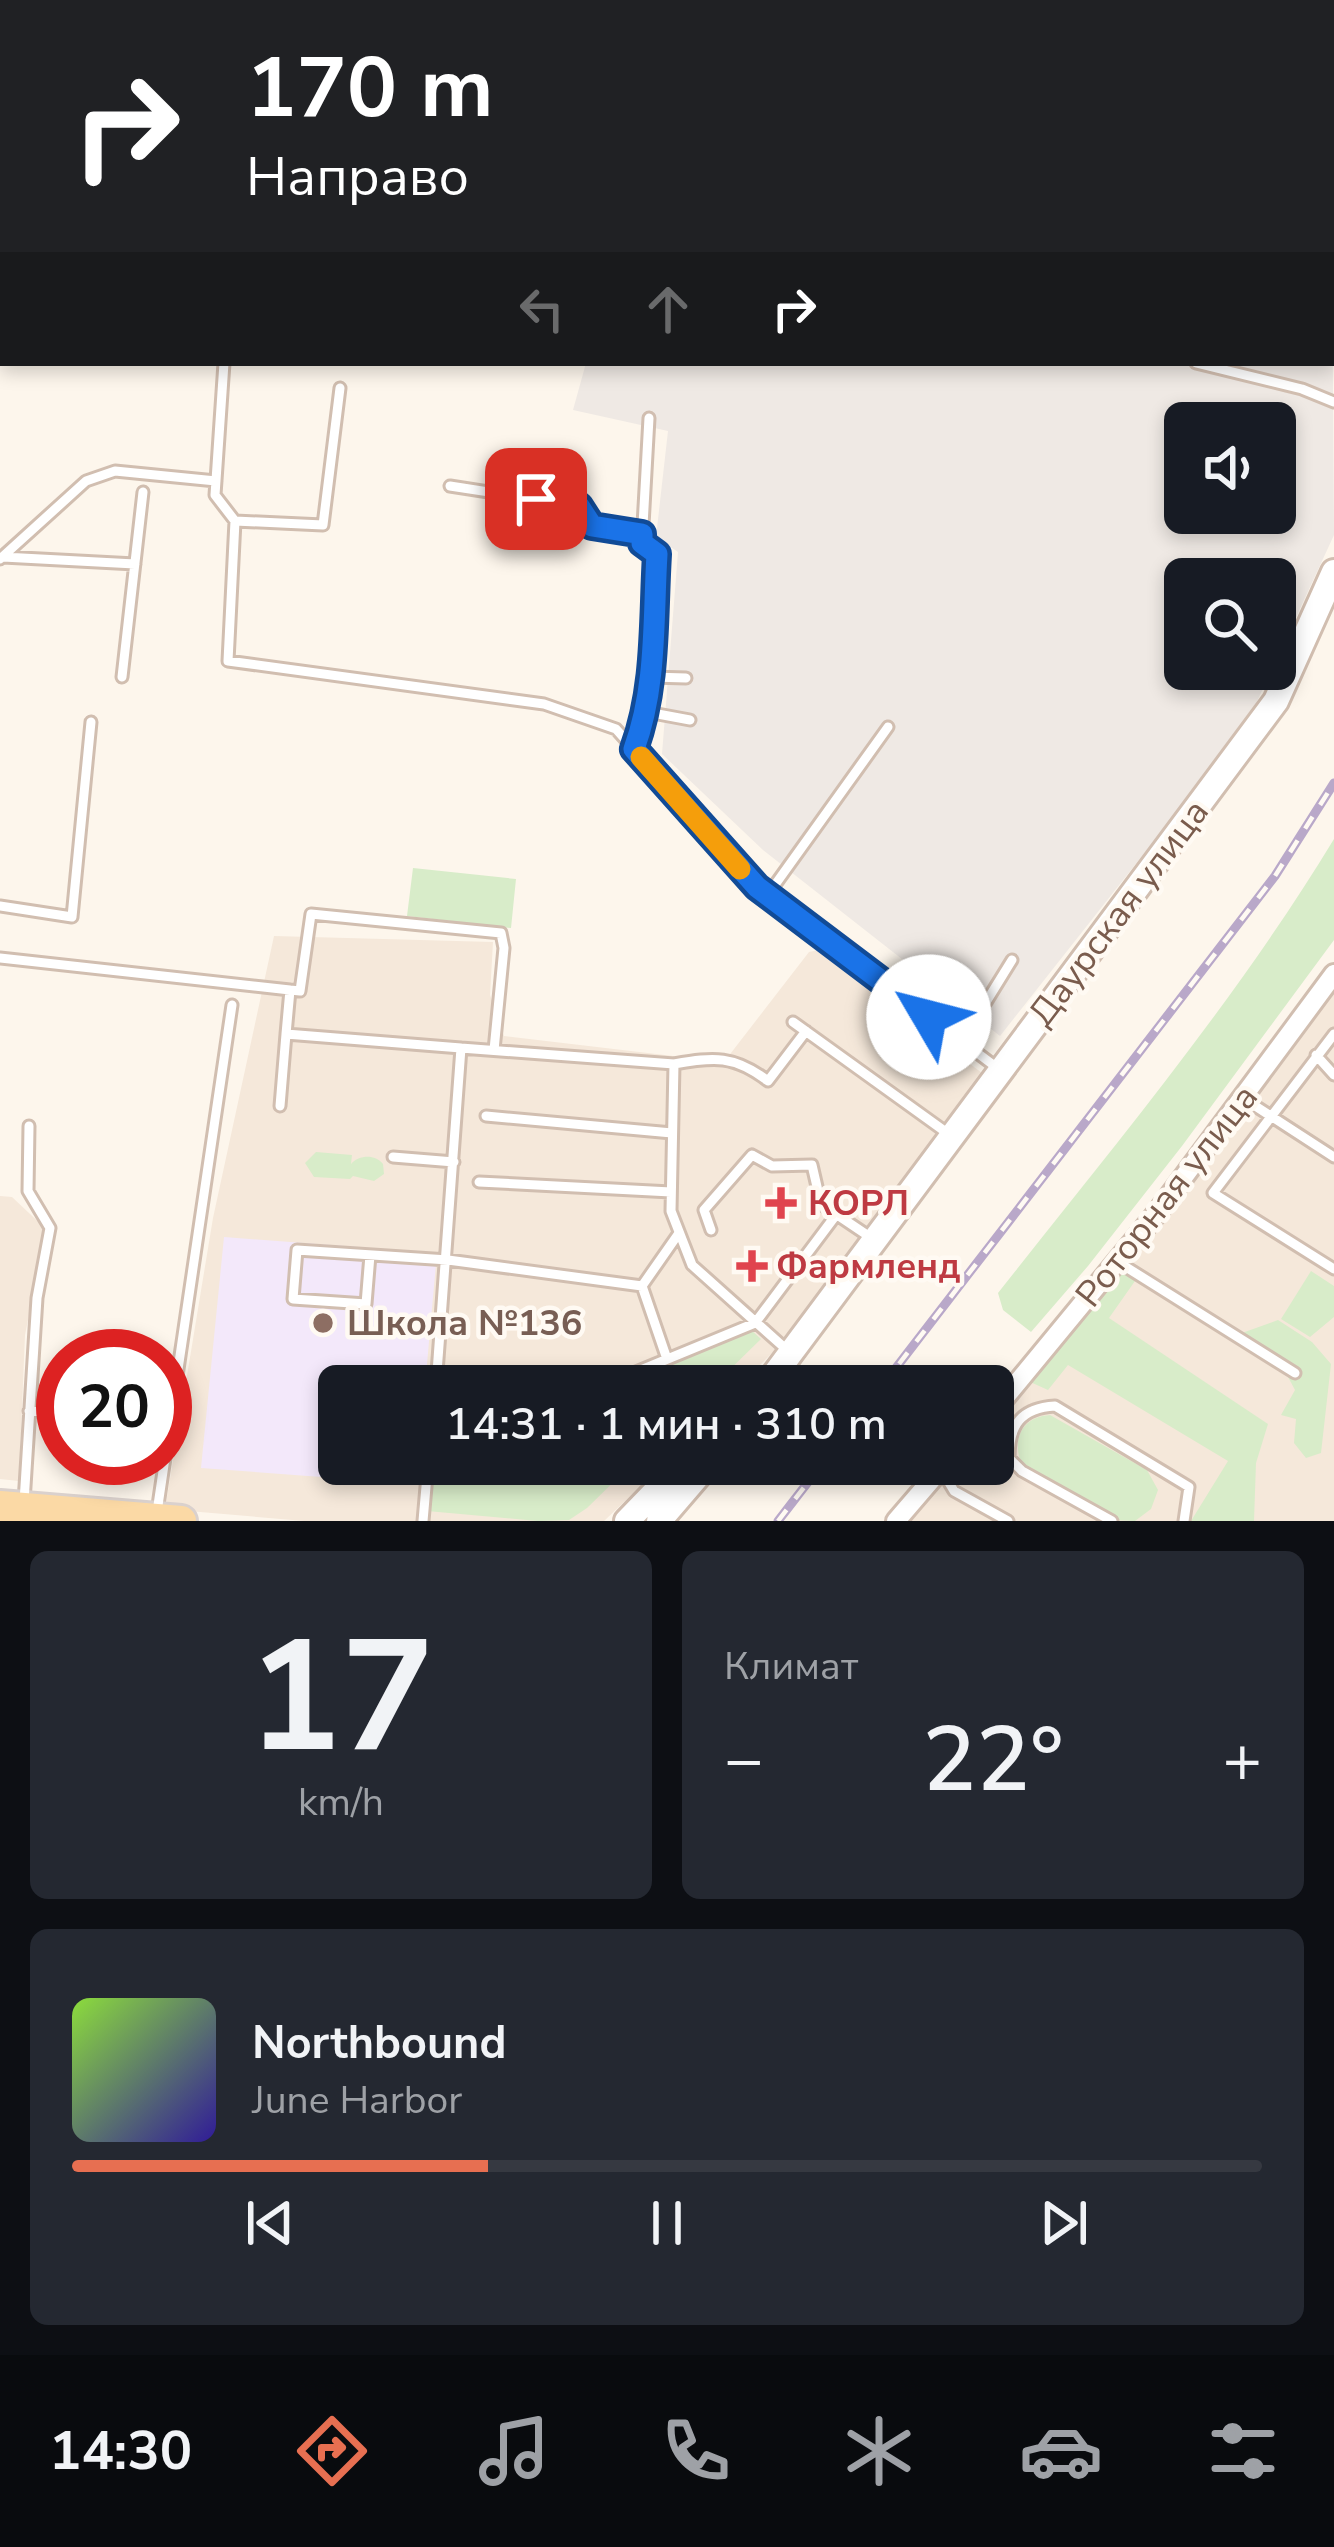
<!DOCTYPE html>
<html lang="ru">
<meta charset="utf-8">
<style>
body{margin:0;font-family:"Nunito Sans",sans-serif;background:#242831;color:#f1f3f6;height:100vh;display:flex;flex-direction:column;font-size:45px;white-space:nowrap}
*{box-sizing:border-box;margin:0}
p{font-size:39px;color:#9ea1a6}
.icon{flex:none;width:66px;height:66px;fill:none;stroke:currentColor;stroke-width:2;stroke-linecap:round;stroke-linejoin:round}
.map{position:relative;height:1521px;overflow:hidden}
.sheet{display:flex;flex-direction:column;gap:30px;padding:30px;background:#0d0f14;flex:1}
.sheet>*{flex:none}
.banner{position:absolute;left:0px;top:0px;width:1335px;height:366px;box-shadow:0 6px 18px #0003;background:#202124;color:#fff;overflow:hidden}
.buttons{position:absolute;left:1164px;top:402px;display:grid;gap:24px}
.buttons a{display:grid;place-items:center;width:132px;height:132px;border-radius:18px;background:#171b24;box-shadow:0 6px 18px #0003;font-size:60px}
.speed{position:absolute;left:36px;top:1329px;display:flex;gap:24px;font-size:60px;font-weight:700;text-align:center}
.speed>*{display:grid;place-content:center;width:156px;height:156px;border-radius:50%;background:#171b24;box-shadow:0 6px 18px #0003;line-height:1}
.speed .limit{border:18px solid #d22;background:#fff;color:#111}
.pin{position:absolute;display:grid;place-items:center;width:102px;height:102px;color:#fff;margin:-51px;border-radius:24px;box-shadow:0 6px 18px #0006}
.me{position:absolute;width:132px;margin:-66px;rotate:307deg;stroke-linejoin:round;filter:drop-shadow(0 0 9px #0008)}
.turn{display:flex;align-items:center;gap:42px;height:252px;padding:0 48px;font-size:54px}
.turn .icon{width:156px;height:156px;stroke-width:2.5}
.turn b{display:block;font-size:84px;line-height:102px}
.lanes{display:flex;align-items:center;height:114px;padding:0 48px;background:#0003;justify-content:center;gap:60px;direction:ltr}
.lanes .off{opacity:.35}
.big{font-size:90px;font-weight:600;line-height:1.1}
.sheet .card{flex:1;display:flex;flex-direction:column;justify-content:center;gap:18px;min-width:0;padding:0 42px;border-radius:18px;background:#242831}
.sheet .dial{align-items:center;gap:0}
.dial b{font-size:156px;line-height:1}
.song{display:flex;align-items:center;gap:36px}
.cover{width:144px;height:144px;border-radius:18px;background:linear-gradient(135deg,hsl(90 70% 55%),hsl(250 70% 35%))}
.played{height:12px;border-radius:6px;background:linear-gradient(90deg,#e76f51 35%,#363941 35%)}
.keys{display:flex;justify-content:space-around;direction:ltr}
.heat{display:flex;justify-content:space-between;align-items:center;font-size:66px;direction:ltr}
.sheet .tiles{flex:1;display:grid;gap:30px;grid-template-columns:1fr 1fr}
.card:last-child{grid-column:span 2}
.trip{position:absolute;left:318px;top:1365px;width:696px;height:120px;border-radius:18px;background:#171b24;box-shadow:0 6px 18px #0003;font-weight:600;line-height:120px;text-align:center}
.tabs{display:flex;height:192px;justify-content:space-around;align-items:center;background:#090b0e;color:#9ea1a6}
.tabs .icon{width:84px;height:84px}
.tabs .selected{color:#e76f51}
.tabs b{font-size:54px;color:#f1f3f6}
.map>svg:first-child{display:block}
.residential{fill:#f5e8da}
.industrial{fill:#efe9e4;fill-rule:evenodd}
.education{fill:#f3e8fa}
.green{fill:#d8ecc9}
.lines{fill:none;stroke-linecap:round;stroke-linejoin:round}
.service-casing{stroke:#d1beb0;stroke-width:15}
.minor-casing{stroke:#d1beb0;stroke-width:24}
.tertiary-casing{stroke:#d1beb0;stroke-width:30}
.primary-casing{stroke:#dad1cd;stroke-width:36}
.service{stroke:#fff;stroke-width:9}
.minor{stroke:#fff;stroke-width:18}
.tertiary{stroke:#fff;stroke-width:24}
.primary{stroke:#fbd9a5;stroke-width:30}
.rail-casing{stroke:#b9a8c9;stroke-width:9}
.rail{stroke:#fffaf3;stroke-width:4.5;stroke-dasharray:14;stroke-linecap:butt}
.route-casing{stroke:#114b97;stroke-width:30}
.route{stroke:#1a73e8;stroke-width:21}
.slow{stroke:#f59e0b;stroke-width:21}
.health-dot{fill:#e0444e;stroke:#fffaf3;stroke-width:4.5}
.education-dot{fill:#8d6e63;stroke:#fffaf3;stroke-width:4.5}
.labels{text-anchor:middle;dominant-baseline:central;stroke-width:9;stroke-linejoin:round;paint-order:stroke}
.street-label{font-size:36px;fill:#7a5c4d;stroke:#fffaf3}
.health-label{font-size:36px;font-weight:bold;fill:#be3a42;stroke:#fffaf3;text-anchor:start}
.education-label{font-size:36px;font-weight:bold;fill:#785e54;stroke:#fffaf3;text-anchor:start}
</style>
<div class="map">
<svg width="1334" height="1521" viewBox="0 0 1334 1521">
<rect width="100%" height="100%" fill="#fdf6ec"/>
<path class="residential" d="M274 936 493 942 490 995 504 1036 724 1062 809 952 819 950 986 1076 772 1353 739 1386H339V1464H664L604 1521H304L165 1509 213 1218Z
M1334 984V1521H901L953 1464H993V1420Z
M0 1196 12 1197 46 1229 25 1335 19 1481 0 1479Z"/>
<path class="industrial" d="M1332 239 1334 535 1275 663V579H1185V669H1272L1247 723 1000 1036 763 850 662 754 678 552 656 537 668 431 573 410 586 363H1332ZM1185 423H1275V513H1185Z"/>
<path class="education" d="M224 1237 437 1253 425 1386H339V1464H418L416 1484 201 1468Z"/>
<path class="green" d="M0 0H1334V239L1332 3H3V290H0Z
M1334 839V940L1182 1146 1088 1266 1031 1332 1003 1310 998 1293C1114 1146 1237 999 1334 839Z
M413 868 516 879 511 928 407 916Z
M316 1152 352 1155 351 1164C359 1155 375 1154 383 1164L384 1174 374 1181 353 1176 350 1179 314 1177 305 1163Z
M1119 1268 1135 1281 1109 1318 1268 1424 1256 1463 1254 1521H1191L1228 1461 1068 1365 1048 1390 1028 1381Z
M1311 1271 1334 1286V1317L1310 1337 1281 1319Z
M1278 1320 1312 1342 1331 1364 1321 1453 1306 1458 1294 1443 1296 1419 1281 1415 1295 1390 1287 1375 1242 1333Z
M751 1330 761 1339 713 1386H616Z
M1050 1415 1147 1470 1158 1490 1151 1509 1135 1521 1114 1520 1024 1469C1011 1445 1018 1417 1050 1415Z
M433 1464H632L587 1508 569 1520 538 1521 427 1511Z"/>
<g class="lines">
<g class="service-casing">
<path id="service" d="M224 363 215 495 235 521 323 525 340 388
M1196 363 1302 389 1334 402
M450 486 579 506 592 526 642 534
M235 521 228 661 544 704 616 729 757 887 1000 1070
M3 557 135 564
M0 559 86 481 115 471 216 481
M122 677 143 492
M652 677 686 678
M647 712 690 720
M634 749C657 686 653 620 657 554L642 543 649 418
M767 896 888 727
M0 906 72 917 91 722
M0 958 290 990 286 1034 461 1048 436 1386
M290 990 300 991 311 914 501 933 504 948 494 1050
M793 1022 950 1135
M1334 1034 1213 1193 1334 1269
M962 1041 1012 960
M461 1048 674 1064 671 1211 692 1265 787 1350
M1316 1055 1334 1075
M674 1064C714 1057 734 1055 768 1081L806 1031
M1243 1098 1334 1157
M280 1106 286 1034
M486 1116 672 1133
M393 1157 454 1162
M479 1182 671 1192
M711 1230 704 1210 752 1155 772 1166 812 1165 821 1204 873 1239
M370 1255 366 1304 293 1299 297 1250 448 1260 642 1286 679 1233
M1118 1262 1295 1373
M642 1286 667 1359
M62 1359H63
M602 1386 755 1323 836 1215
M29 1411 63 1413
M165 1457 232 1005
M942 1471 954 1491 1008 1521
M24 1502 37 1298 50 1228 28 1191 29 1126
M157 1512 165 1458
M423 1521 428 1464
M1112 1521 1022 1471 1009 1458C1009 1426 1020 1408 1055 1406L1189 1487 1184 1521"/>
</g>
<g class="minor-casing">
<path id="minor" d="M993 1412 1157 1213 1334 974
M896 1521 945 1464"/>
</g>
<g class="tertiary-casing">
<path id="tertiary" d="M766 1386 1276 701 1334 572
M627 1521 682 1464
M659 1521 708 1464"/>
</g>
<g class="primary-casing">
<path id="primary" d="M0 1506 181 1521"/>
</g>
<use href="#service" class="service"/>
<use href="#minor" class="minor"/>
<use href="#tertiary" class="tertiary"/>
<use href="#primary" class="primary"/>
<g class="rail-casing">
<path id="rail" d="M882 1386 1275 876 1334 783
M778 1521 822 1464"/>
</g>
<use href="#rail" class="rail"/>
</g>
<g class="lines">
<g class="route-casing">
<path id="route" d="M536 499 579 506 592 526 642 534V543L657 554C653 620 657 686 634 749L757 887 929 1017"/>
</g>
<use href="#route" class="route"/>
<path class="slow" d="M641 757 740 869"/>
</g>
<g class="health-dot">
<path d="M775 1185h12v12h12v12h-12v12h-12v-12h-12v-12h12z"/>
<path d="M746 1248h12v12h12v12h-12v12h-12v-12h-12v-12h12z"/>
</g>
<circle class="education-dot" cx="323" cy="1323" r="12"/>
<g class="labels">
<g class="street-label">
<text transform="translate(1119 913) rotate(-53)">Даурская улица</text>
<text transform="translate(1167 1196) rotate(-52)">Роторная улица</text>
</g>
<g class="health-label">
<text x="808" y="1203">КОРЛ</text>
<text x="776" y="1266">Фармленд</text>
</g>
<g class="education-label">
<text x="347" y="1323">Школа №136</text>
</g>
</g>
</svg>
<div class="buttons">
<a><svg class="icon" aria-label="sound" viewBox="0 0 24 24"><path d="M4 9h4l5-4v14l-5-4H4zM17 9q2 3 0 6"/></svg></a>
<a><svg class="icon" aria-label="search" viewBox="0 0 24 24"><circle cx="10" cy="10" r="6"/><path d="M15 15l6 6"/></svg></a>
</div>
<div class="speed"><div class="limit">20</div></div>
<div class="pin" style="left:536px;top:499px;background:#d93025"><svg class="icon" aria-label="arrive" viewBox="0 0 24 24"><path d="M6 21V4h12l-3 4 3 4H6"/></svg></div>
<svg class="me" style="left:929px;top:1017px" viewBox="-20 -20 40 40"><circle r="19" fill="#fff"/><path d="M0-13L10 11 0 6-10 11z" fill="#1a73e8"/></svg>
<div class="trip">14:31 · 1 мин · 310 m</div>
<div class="banner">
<div class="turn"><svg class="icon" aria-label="right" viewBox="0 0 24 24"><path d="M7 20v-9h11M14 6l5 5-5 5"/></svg><div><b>170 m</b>Направо</div></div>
<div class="lanes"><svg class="icon off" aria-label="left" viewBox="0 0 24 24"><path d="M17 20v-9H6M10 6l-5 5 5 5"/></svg><svg class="icon off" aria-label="ahead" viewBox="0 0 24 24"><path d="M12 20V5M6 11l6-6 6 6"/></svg><svg class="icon" aria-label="right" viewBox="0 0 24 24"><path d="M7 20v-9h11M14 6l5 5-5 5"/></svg></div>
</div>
</div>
<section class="sheet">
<div class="tiles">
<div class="card dial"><b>17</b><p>km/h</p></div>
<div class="card"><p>Климат</p>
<div class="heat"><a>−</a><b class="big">22°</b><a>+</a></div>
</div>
<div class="card">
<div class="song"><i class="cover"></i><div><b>Northbound</b><p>June Harbor</p></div></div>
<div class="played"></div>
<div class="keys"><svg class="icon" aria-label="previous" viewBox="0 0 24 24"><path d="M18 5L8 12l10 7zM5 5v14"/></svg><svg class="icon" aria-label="pause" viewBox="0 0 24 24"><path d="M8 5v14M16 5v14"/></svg><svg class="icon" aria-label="next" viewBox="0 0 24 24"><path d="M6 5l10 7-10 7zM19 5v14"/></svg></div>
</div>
</div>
</section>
<nav class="tabs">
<b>14:30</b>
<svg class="icon selected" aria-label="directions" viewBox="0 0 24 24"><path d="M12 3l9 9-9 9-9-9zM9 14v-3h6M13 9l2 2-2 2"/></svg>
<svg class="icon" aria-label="music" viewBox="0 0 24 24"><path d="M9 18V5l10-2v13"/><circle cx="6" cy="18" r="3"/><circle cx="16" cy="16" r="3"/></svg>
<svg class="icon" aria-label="phone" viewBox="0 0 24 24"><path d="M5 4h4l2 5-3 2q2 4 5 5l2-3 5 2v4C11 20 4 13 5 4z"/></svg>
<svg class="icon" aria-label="climate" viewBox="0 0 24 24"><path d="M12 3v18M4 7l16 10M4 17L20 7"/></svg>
<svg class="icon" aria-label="car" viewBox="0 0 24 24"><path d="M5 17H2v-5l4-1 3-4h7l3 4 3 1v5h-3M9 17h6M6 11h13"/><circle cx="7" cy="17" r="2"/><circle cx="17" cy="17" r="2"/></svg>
<svg class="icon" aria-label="filters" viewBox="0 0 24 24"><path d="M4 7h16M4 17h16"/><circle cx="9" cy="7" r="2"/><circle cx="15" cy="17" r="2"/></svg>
</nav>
